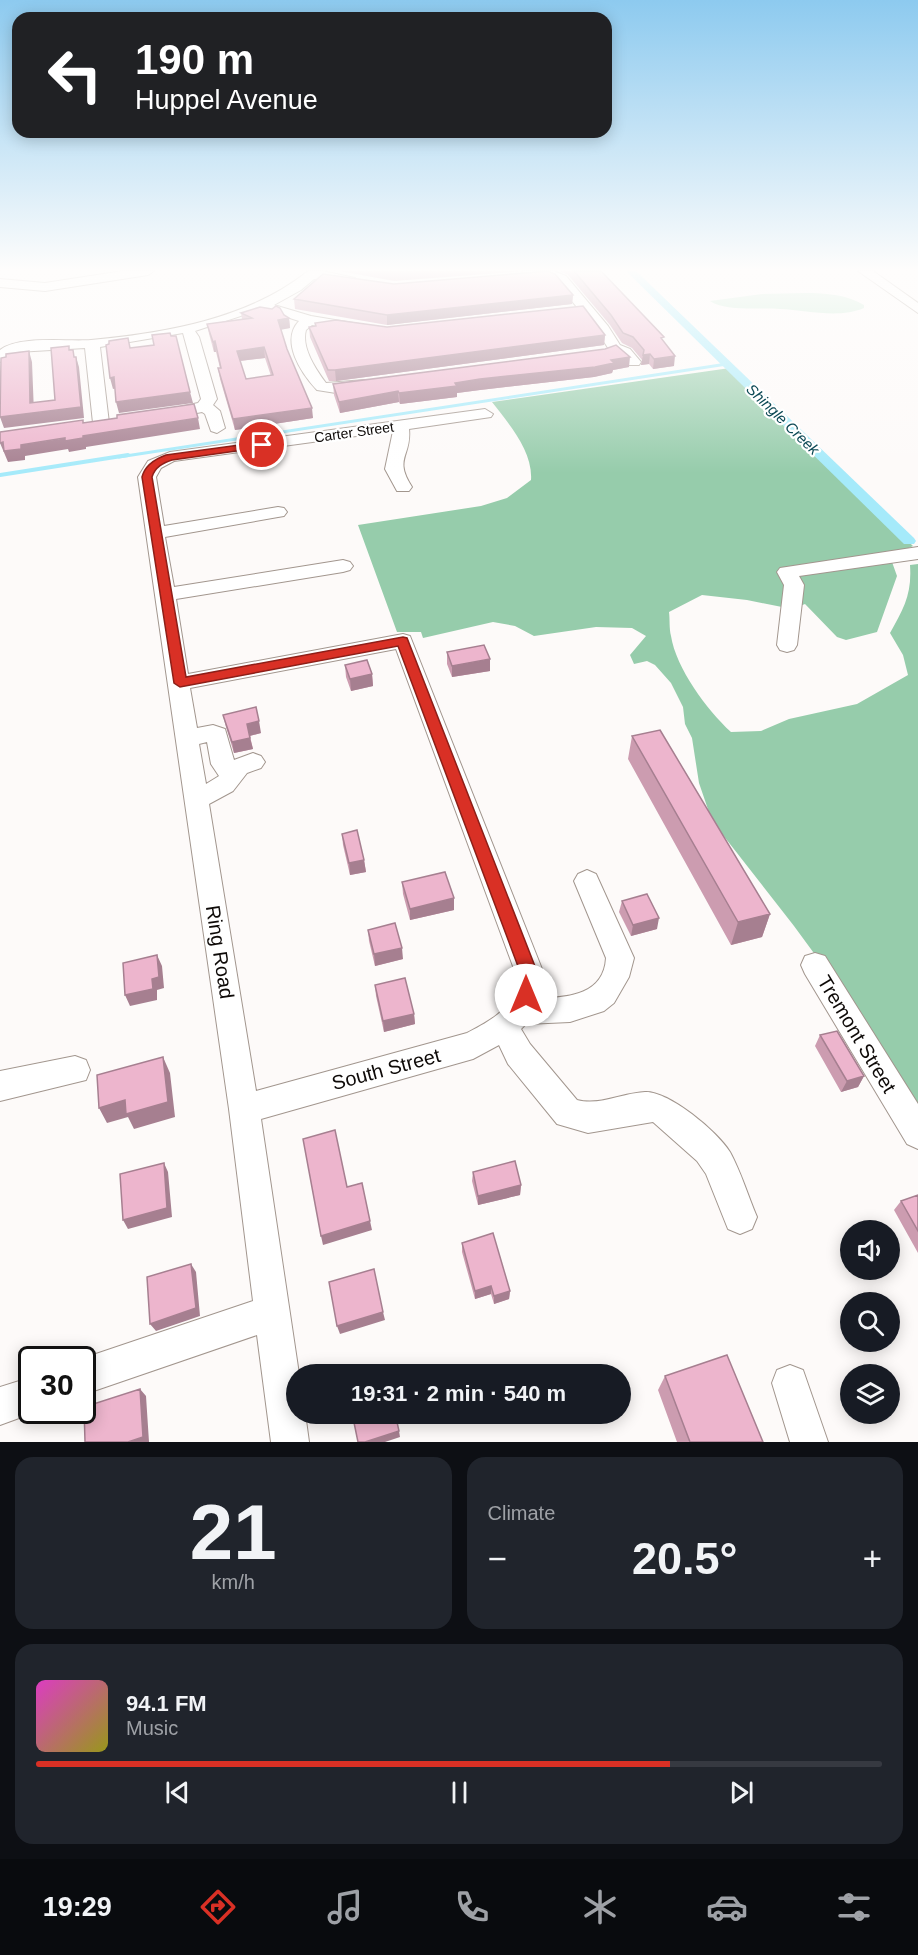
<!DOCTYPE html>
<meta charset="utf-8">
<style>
body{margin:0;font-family:Helvetica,sans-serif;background:#20242c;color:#f1f3f6;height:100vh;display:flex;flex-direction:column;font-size:22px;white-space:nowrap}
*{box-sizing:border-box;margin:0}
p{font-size:20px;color:#9ea1a6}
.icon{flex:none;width:33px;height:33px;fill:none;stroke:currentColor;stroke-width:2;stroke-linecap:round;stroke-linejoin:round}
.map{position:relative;height:1442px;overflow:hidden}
.sheet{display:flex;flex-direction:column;gap:15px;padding:15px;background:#0d0f14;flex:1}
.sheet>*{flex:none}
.hud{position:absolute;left:12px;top:12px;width:600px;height:126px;border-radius:18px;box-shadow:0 3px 15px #0003;background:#202124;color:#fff;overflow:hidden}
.fabs{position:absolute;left:840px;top:1220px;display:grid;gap:12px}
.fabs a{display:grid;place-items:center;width:60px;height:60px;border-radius:50%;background:#171b24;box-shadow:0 3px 15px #0003;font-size:30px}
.speed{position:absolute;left:18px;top:1346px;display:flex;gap:12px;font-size:30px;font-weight:700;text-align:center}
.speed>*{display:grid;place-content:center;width:78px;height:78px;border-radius:50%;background:#171b24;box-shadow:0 3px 15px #0003;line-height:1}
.speed .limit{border:3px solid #111;border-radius:9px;background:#fff;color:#111}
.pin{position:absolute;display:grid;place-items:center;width:51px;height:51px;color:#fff;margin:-26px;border:3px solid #fff;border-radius:50%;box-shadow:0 2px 6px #0007}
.me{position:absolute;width:66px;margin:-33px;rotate:0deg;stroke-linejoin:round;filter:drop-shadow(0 0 4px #0008)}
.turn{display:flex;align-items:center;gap:21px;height:126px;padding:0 24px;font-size:27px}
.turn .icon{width:78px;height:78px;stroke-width:2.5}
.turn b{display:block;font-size:42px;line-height:51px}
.big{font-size:45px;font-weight:700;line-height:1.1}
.sheet .widget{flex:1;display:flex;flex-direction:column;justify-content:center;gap:9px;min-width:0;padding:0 21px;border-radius:18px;background:#20242c}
.sheet .dial{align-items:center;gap:0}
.dial b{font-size:78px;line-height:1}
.song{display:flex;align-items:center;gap:18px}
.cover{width:72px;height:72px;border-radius:9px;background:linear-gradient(135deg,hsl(310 70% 55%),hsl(60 70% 35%))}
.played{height:6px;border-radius:3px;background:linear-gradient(90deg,#d93025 75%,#363941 75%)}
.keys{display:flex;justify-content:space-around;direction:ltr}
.heat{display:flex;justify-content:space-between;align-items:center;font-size:33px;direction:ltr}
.sheet .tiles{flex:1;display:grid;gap:15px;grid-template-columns:1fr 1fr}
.widget:last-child{grid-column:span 2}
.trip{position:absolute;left:286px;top:1364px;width:345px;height:60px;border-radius:30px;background:#171b24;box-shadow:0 3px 15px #0003;font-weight:700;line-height:60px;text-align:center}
.tab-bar{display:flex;height:96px;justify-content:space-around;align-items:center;background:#090b0e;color:#9ea1a6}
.tab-bar .icon{width:42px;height:42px}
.tab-bar .current{color:#d93025}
.tab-bar b{font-size:27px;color:#f1f3f6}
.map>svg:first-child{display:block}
.green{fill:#c3e7d0}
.forest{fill:#96ccab}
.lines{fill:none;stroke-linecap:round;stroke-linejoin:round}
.stream-far1{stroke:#a5eafa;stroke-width:3}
.stream{stroke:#a5eafa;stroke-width:4}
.canal{fill:#a5eafa;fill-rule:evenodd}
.minor-casing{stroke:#a2968e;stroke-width:2}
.minor{fill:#fff;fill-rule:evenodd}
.wall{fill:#cc9cb0;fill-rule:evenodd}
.shaded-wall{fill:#a67f90}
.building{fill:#edb5cd;stroke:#a67f90;stroke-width:1.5;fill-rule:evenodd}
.route{fill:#d93025;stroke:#8d1f18;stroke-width:1.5}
.labels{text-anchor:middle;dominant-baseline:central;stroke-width:4.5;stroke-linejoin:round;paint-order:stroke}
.far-street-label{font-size:14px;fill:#0e0a08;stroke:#fff}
.far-water-label{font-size:15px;font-style:italic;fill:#0c4955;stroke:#fff}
.near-street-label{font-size:20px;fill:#0e0a08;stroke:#fff}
</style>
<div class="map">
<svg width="918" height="1442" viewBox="0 0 918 1442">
<rect width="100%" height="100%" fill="#fdfaf9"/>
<path class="green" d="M762 294C793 294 837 288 864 305V308C838 319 807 310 780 309 762 307 725 312 710 301Z"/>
<path class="forest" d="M730 368 913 546 902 551 892 562 897 576 877 632 846 640 837 637 805 604 792 609 747 600 702 595 669 612C670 619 669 628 671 636 676 668 707 710 731 732L761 731 789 719 857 704 908 675 903 655 890 633C904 608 912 594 910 565L918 564V1110L860 1016 794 926 712 821 699 783 692 738 685 724 683 707 671 683 655 665 647 661 634 664 630 655 646 636 632 628 596 627 534 636 515 626 493 622 423 638 421 632H397L358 525 481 506 507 498 531 480C533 451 509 424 492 402Z"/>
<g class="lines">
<path class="stream-far1" d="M119 457 727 364"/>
<path class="stream" d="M0 475 128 455"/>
<path class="canal" d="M626 271H636L914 538 916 541 914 544H904Z"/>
<g class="minor-casing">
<path id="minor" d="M123 271H154L148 275 45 291 0 287V279L45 283Z
M308 271H322L355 278 356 281 350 285 314 279 301 290 274 305 311 316 359 324 361 327 359 330 354 331 312 325 306 330C301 347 316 370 326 383L365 380 370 382 373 385 370 388 336 393 317 390C301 373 280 341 299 321L262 309 195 331 199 337 217 399 213 405 220 411 225 428 217 433 211 431 205 414 202 412 167 419 159 414 161 411 198 403 201 399 183 333 100 347 109 423 101 428 93 423 85 348 17 352 0 362V350C19 335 67 342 91 340 164 333 249 319 308 271Z
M523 271H553L566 276 608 326 620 345 630 349 641 362 639 365H629L620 355 610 351 597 331 556 282 547 278 523 277 522 274Z
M858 271H873L918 303V313Z
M485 409 493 414 491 417 409 429C412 456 393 458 412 487L409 491H397L385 469 393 431 174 461 161 468 156 477 164 526 278 507 284 508 287 512 284 516 278 517 165 537 174 587 343 560 350 562 353 566 350 570 343 572 176 599 188 674 403 634 410 636 542 969 540 998C569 998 604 994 606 958L574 881 578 874 587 870 596 874 634 958 629 977 614 1003 604 1011 570 1022 526 1024 521 1029 530 1044 577 1100C600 1106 622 1093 645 1092 669 1091 718 1132 730 1152 741 1172 748 1196 757 1217L752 1229 740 1234 728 1229 706 1174 697 1161 653 1122 588 1133 557 1124 508 1064 499 1045 473 1059 261 1119 299 1374H297V1413H305L309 1442H271L257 1335 82 1395 81 1359 253 1301 229 1109 138 477 148 461 170 452ZM396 649 514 969C513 977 514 985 513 993 509 1012 482 1025 467 1033L256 1091 209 804 233 791 247 773 261 768 265 762 261 756 253 753 234 760 225 729 213 725 197 728 190 688ZM207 742 211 764 219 776 206 784 199 744Z
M918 547V559L799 576 804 585 797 645 794 650 787 652 780 650 777 645 784 585 777 572 780 568Z
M815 953 825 956 918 1104V1149L907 1144 805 974 801 965 805 956Z
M75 1056 86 1060 90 1070 86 1080 0 1101V1071Z
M790 1365 803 1370 828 1442H790L772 1383 777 1370Z
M32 1377V1410H41L0 1425V1387Z"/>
</g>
<use href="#minor" class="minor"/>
</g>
<path class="wall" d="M339 271H525L394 281Z
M560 271H601L663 341 674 366 653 369 649 364 641 365 642 360 632 348 622 343 610 325 568 275Z
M394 284 573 295 572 304 387 325 295 309 294 299Z
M241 313 284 315 289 318 290 328 281 329 287 349 313 418 235 430 220 379 218 368H220L216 352H214L209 334 207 324 242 319ZM265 358 271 376 246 379 240 361Z
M315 323 387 327 605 335 604 345 336 381H329L310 337 309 327 315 326Z
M629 367 613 370 612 373 594 377 480 390 457 393V397L400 404 399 402 340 413 334 395 333 384Z
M447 652 490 671 452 677 447 664Z
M345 665 372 674 373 686 351 691 346 677Z
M223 715 261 733 250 736 253 749 234 753 226 727Z
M632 736 770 914 762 937 731 945 628 759Z
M342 834 364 860 366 872 350 875 343 845Z
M402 882 454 910 410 920 403 894Z
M622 901 657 929 631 936 619 912Z
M368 930 403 959 375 966 369 941Z
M375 985 414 1014 415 1024 384 1032 376 996Z
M820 1035 864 1076 858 1087 841 1092 815 1046Z
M473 1172 521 1185 520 1195 478 1205 472 1181Z
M918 1195V1253L894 1210 901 1201Z
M462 1243 510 1291 509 1299 494 1304 491 1294 475 1299 462 1252Z
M665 1376 763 1442H677L658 1390Z"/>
<path class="shaded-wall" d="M573 295 572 304 387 325V315Z
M289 318 290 328 280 330 278 320Z
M605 335 604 345 336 381 335 370Z
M215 341 216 352H214L213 342Z
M264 347 265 358 239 361 237 351Z
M29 351 32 362 34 413 81 407 76 357 79 367 84 418 4 428 0 417 30 403Z
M650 354 649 364 641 365 643 355Z
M675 356 674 366 653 369 654 359Z
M630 357 629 367 613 370 612 373 594 377 480 390 457 393V397L400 404 399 393 455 383Z
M114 377 117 388 113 389 110 378Z
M398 391 399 402 340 413 339 402Z
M190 392 193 403 119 413 116 402Z
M312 408 313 418 235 430 233 419Z
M198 418 200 429 86 447V449L69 452 68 449 25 456V460L8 462 0 443 3 442 21 445Z
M490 659V671L452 677V666Z
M372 674 373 686 351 691 350 679Z
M259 721 261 733 249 736 247 724Z
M250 738 253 749 234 753 232 742Z
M364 860 366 872 350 875 349 863Z
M454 898V910L410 920V909Z
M770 914 762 937 731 945 738 922Z
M659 918 657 929 631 936 633 925Z
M402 948 403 959 375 966 374 954Z
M157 955 162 966 164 988 157 990V1000L130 1006 125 995 152 979Z
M414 1014 415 1024 384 1032 383 1021Z
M163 1057 170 1073 175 1117 134 1129 128 1117 107 1123 99 1108Z
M864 1076 858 1087 841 1092 847 1081Z
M164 1163 168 1172 172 1217 128 1229 123 1220Z
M521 1185 520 1195 478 1205V1196Z
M370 1221 372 1230 323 1245 321 1236Z
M191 1264 196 1272 200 1316 156 1331 150 1324Z
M491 1286V1294L475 1299V1291Z
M510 1291 509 1299 494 1304V1296Z
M383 1312 385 1320 340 1334 337 1326Z
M140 1389 146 1396 149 1442H128Z
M399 1431 400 1437 385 1442H365Z"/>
<path class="building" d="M548 271 555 274 573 295 387 315 294 299 323 274 394 284Z
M574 271H601L664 337 661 338 675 356 654 359 650 354 643 355 644 350 633 337 623 333 611 315Z
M276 306 280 308 284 315 289 318 278 320 287 349 312 408 233 419 218 368H221L215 341 213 342 207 324 252 318 241 313 260 307 272 309ZM264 347 273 375 246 379 237 351Z
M583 306 605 335 335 370H328L309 327 316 326 315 323 336 320 387 327Z
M170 333 171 336H176L190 392 116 402 114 377 110 378 106 345 109 344V341L128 338 130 348 154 345 152 335Z
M616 345 630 357 611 360 614 363 595 367 480 379 455 383 457 386 399 393 398 391 339 402 333 384 605 349Z
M69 346V350H73L74 357H76L81 407 0 417 1 358 6 357V354L29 351 30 403 55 400 51 348Z
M194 404 198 418 83 436V438L65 441V438L21 445V449L4 451 3 442 0 443V432L83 420V423L117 418V415Z
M484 645 490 659 452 666 447 652Z
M367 660 372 674 350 679 345 665Z
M256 707 259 721 247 724 250 738 232 742 223 715Z
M660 730 770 914 738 922 632 736Z
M357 830 364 860 349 863 342 834Z
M445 872 454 898 410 909 402 882Z
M647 894 659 918 633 925 622 901Z
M395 923 402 948 374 954 368 930Z
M157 955 159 977 152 979 153 989 125 995 123 963Z
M405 978 414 1014 383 1021 375 985Z
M837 1031 864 1076 847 1081 820 1035Z
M163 1057 168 1102 126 1114 125 1100 99 1108 97 1075Z
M335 1130 347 1187 362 1183 370 1221 321 1236 303 1139Z
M515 1161 521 1185 478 1196 473 1172Z
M164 1163 167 1208 123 1220 120 1174Z
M918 1195V1231L901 1201Z
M493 1233 510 1291 494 1296 491 1286 475 1291 462 1243Z
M191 1264 196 1308 150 1324 147 1277Z
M374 1269 383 1312 337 1326 329 1282Z
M727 1355 763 1442H690L665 1376Z
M140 1389 143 1437 128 1442H85L84 1407Z
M352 1413H395L399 1431 365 1442H358Z"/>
<linearGradient id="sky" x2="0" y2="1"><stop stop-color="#8dcaef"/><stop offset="0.57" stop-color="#fefdfc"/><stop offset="1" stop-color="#fefdfc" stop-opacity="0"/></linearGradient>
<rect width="918" height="473" fill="url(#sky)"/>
<path class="route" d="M262 442H265V447L172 460C163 463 155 467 152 477L186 677 403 637 407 638 536 969 535 995 532 1001 526 1003 520 1001 518 995 519 969 398 646 180 687 174 683 142 477C145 465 155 459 166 455Z"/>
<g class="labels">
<g class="far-street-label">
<text transform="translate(354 432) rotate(-8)">Carter Street</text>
</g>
<g class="far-water-label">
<text transform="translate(783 419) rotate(44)">Shingle Creek</text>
</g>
<g class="near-street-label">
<text transform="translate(220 952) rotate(81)">Ring Road</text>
<text transform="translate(857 1034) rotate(59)">Tremont Street</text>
<text transform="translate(386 1069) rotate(-15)">South Street</text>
</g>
</g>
</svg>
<div class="fabs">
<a><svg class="icon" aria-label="sound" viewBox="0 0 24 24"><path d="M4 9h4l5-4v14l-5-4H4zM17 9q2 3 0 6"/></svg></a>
<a><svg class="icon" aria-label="search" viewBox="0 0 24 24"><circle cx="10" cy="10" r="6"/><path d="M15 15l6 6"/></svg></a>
<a><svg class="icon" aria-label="layers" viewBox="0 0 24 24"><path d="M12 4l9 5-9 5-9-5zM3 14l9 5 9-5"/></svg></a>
</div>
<div class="speed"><div class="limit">30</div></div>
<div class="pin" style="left:262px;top:445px;background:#d93025"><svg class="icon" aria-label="arrive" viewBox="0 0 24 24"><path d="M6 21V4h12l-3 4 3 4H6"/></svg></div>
<svg class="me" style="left:526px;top:995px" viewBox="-20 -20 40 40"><circle r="19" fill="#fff"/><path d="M0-13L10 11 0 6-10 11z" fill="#d93025"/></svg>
<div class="trip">19:31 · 2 min · 540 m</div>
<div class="hud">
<div class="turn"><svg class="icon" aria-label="left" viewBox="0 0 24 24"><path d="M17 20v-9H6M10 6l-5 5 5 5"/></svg><div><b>190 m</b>Huppel Avenue</div></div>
</div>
</div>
<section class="sheet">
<div class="tiles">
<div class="widget dial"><b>21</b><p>km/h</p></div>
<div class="widget"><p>Climate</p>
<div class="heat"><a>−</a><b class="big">20.5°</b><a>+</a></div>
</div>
<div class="widget">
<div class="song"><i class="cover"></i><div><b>94.1 FM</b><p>Music</p></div></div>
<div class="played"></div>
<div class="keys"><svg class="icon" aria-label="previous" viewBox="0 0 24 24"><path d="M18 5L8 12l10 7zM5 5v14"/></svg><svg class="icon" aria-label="pause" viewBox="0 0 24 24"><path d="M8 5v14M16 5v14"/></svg><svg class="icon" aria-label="next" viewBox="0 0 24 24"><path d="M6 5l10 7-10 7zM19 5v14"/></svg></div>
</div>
</div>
</section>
<nav class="tab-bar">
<b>19:29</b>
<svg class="icon current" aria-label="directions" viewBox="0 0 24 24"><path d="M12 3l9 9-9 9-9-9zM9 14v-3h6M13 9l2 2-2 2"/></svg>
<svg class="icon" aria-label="music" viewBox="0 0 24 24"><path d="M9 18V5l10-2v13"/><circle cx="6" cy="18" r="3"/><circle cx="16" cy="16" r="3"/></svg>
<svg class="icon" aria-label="phone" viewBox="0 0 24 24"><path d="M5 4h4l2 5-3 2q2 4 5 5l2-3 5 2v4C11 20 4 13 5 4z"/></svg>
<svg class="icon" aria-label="climate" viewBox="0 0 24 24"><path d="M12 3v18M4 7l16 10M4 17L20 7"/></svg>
<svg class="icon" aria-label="car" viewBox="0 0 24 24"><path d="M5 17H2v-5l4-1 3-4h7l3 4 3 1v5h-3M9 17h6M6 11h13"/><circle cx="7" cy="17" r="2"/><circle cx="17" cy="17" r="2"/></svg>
<svg class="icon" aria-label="filters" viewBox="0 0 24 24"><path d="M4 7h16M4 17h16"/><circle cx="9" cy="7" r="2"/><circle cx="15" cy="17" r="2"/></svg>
</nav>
